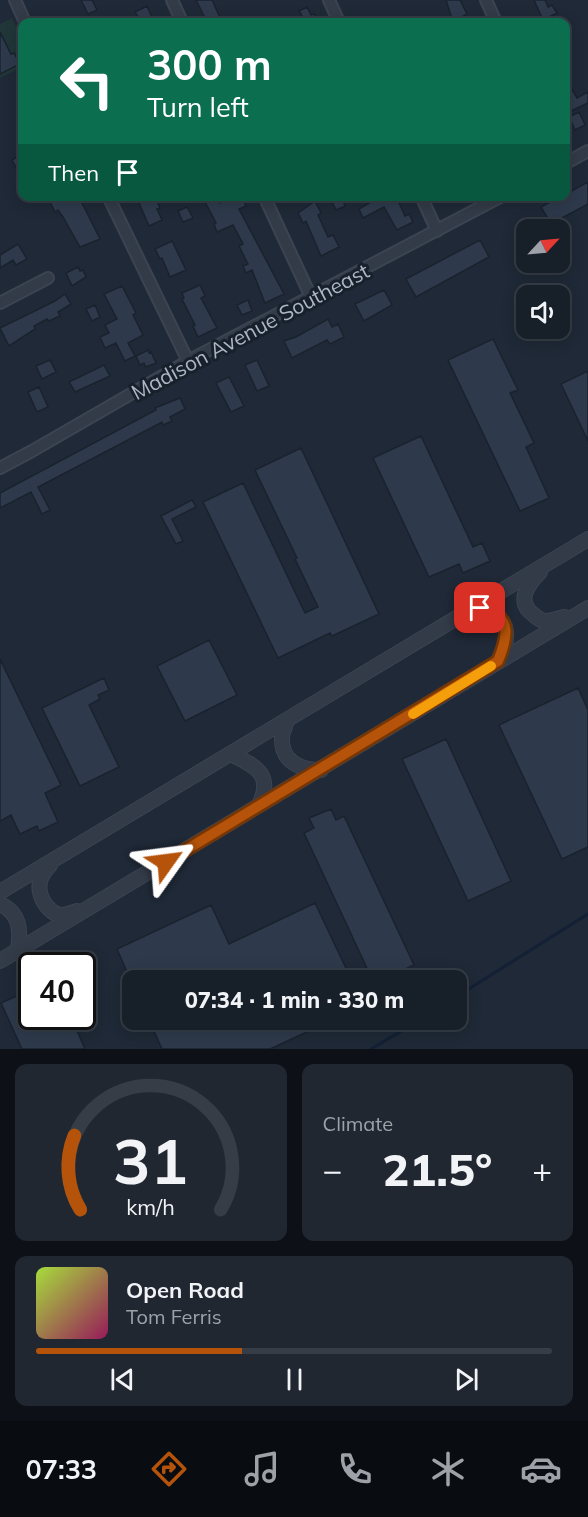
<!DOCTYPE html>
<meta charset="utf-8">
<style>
body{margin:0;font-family:Mulish,sans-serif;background:#202731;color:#f1f3f6;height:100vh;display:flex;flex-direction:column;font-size:22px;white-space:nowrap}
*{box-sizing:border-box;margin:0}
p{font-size:20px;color:#9ea2a8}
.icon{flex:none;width:33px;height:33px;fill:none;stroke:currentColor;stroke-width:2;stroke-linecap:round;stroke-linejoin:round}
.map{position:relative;height:1049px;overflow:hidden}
.side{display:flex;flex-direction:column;gap:15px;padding:15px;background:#0d1117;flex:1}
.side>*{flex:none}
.banner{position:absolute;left:18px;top:18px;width:552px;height:183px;border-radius:12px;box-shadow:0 3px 15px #0003,0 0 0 2px #363d46;background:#0b6e4f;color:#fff;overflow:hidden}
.needle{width:39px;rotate:64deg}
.tools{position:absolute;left:516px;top:219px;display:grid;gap:12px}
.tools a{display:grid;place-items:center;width:54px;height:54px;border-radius:12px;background:#171f29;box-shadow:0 3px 15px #0003,0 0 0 2px #363d46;font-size:30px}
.speed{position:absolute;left:18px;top:952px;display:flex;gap:12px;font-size:30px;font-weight:700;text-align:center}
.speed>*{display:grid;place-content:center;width:78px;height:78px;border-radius:50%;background:#171f29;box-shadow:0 3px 15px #0003,0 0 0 2px #363d46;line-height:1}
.speed .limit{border:3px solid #111;border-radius:9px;background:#fff;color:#111}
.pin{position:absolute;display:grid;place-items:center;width:51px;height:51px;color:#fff;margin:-26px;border-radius:12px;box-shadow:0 3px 9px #0006}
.me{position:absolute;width:66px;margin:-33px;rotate:59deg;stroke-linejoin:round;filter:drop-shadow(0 0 4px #0008)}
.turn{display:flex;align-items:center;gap:21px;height:126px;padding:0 30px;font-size:27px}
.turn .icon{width:78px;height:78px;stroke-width:2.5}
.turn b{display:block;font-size:42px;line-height:51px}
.then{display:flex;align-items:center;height:57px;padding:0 30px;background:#0003;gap:12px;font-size:22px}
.big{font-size:45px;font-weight:800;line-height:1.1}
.side .widget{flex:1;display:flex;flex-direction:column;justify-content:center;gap:9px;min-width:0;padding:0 21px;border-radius:12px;background:#202731}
.side .dial{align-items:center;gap:0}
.dial svg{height:156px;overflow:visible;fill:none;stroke:#363d46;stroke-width:7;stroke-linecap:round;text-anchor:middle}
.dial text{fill:#f1f3f6;stroke:none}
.song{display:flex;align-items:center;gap:18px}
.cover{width:72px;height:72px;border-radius:9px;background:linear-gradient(135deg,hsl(80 70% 55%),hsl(330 70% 35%))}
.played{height:6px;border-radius:3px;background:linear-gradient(90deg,#b45309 40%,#363d46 40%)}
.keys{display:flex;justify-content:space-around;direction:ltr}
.heat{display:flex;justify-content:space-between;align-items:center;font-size:33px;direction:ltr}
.side .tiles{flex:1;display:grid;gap:15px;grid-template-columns:1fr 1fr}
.widget:last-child{grid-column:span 2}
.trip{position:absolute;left:122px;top:970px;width:345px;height:60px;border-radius:12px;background:#171f29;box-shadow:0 3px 15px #0003,0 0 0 2px #363d46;font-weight:800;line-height:60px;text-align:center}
.tabs{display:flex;height:96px;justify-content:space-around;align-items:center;background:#090c10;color:#9ea2a8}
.tabs .icon{width:42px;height:42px}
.tabs .active{color:#b45309}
.tabs b{font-size:27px;color:#f1f3f6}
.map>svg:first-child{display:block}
.green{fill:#213639}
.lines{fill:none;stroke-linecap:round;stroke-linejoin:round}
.stream{stroke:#132035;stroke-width:3}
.building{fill:#2e3a4c;stroke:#1a222e;stroke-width:1.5}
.minor-casing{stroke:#3c4451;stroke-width:14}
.tertiary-casing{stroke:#3c4451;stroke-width:16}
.minor{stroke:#333b48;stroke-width:10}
.tertiary{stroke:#333b48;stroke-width:14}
.route-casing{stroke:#753606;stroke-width:15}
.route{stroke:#b45309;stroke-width:10}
.slow{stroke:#f59e0b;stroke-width:10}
.labels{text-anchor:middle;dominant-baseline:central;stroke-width:6;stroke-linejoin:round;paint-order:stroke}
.street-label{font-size:21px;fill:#adb6c5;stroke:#18202c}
</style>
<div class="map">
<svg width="588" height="1049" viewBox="0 0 588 1049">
<rect width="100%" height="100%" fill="#1f2937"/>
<path class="green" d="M12 18 22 40V67L0 78V24Z"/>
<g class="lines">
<path class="stream" d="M456 997 588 914
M371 1049 420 1020"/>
</g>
<path class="building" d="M81 0H92L97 10 88 14Z
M196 0H212L222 22H207Z
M446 0H460L467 14 453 22Z
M534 0H545L548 7 552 5 557 13 543 20Z
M147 6 151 15 154 22H141L135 12Z
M307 7 311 15 314 14 318 22H287L302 16 299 11Z
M0 32 11 54 14 53 20 64 0 74Z
M566 79 577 98 588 92V103L571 111 566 98Z
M579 112 585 125 575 130 569 117Z
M20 155 22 160V178L12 160Z
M588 182V204L551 224 541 207 561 196H566V194Z
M47 196H67L70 202 79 197 100 239 80 247 63 217 58 210 55 212Z
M155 196 160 208 157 209 162 220 149 226 139 203Z
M202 196H217L220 203 234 196H241L246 206 239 209 284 294 265 303 252 270 246 273 243 266 248 264 239 246 243 244 233 225 217 232 214 224 216 223Z
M337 196H341L345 206 336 210 331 200Z
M375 196H396L405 216 409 214 413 222 397 230 384 207 363 218 359 209 376 199Z
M315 201 321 213 318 215 328 237 333 235 339 247 321 256 306 221 303 223 298 213Z
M187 207 193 218 183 222 178 211Z
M480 240 489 257 416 297 406 279Z
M172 241 186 270 170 277 162 258 160 259 155 249Z
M18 244 27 259 16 265 13 260 0 268V255Z
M78 267 80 271 83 270 86 277 72 286 66 273Z
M200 285 205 296 201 298 217 328 198 337 193 326 195 325 182 299 184 298 182 293Z
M122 286 136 313 133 315 143 335 128 343 135 356 125 361 116 343 105 348 100 337 109 333 105 325 117 319 104 294Z
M384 290 392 305 364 321 355 304Z
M65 294 71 304 58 312 60 316 49 321 47 319 34 326 35 329 9 346 0 328 55 301Z
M248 300 252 311 242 315 237 305Z
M95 305 100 317 92 321 86 309Z
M328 319 332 327 338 324 344 337 330 344 327 340 292 358 284 341 296 337Z
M493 339 518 390 510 393 534 443 526 447 549 498 520 511 448 360Z
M148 350 149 353 151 352 156 363 146 367 144 363 140 365 136 356Z
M50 360 56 372 42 379 36 366Z
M257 360 269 386 257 391 245 365Z
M104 365 110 376 75 392 69 382Z
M588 371V441L561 384Z
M229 377 244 406 231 412 216 383Z
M39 387 48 407 37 412 28 392Z
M180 398 185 409 170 417 172 421 163 425 162 422 38 487 50 510 42 514 31 492 0 508V493L156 410 155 408Z
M421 436 473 547 482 543 490 561 463 573 459 564 429 577 373 458Z
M301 448 379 614 332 636 330 633 278 658 203 502 243 483 305 613 318 607 295 559 297 558 255 470Z
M192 500 196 507 172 519 183 541 176 544 161 516Z
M209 640 237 695 185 721 157 666Z
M0 659 61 785 45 793 58 822 39 831 37 826 20 834 11 815 0 821Z
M104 678 109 690 98 695 100 699 89 705 119 767 80 786 42 708Z
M578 688 588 710V847L562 859 499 725Z
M446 739 511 881 468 901 402 759Z
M331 809 336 820 344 816 414 965 380 981H373L304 833 314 828 309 818Z
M315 903 352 981H131L117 949 211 905 229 944Z
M32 989V1017H71L85 1049H22L1 1003Z
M149 1020H333L270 1049H162Z"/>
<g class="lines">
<g class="minor-casing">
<path id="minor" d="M15 0 25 22
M172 0 182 22
M329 0 339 22
M486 0 496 22
M566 163 588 151
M108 196 188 361
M264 196 311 297
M421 196 437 231
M0 303 48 278
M0 468 32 451 188 361 502 196"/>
</g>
<g class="tertiary-casing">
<path id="tertiary" d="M540 572C528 584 515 602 534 615 537 618 541 621 546 621 552 621 559 618 565 617
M471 611C489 606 508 617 506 638 506 646 501 654 498 661
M287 720C286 726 282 732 282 738 281 762 301 770 321 770
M231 754C255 766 274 774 259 805
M50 865C46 870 41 875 40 882 37 895 48 915 63 915 67 915 73 912 77 911
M0 892 588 539
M0 904C20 913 21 930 18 950
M0 961 588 608"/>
</g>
<use href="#minor" class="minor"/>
<use href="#tertiary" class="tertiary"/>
</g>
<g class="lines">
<g class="route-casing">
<path id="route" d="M166 862 498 661C508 637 513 615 480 608"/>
</g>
<use href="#route" class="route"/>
<path class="slow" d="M413 714 491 666"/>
</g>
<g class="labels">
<g class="street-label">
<text transform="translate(250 331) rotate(-28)">Madison Avenue Southeast</text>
</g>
</g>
</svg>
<div class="tools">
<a><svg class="needle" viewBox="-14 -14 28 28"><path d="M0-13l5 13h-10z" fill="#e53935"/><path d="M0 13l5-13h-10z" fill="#9ea2a8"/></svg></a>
<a><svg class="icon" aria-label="sound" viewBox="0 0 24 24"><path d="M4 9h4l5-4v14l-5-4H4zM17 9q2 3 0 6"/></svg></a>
</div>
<div class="speed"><div class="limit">40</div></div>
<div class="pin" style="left:480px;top:608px;background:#d93025"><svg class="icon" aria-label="arrive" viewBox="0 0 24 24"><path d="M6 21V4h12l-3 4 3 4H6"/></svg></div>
<svg class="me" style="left:166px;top:862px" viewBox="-20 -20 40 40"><path d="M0-17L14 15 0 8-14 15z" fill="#b45309" stroke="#fff" stroke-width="4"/></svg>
<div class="trip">07:34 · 1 min · 330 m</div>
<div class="banner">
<div class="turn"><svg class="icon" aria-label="left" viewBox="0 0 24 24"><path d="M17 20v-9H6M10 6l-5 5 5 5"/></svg><div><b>300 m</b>Turn left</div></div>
<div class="then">Then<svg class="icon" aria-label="arrive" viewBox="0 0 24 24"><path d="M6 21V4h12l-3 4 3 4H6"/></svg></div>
</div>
</div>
<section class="side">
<div class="tiles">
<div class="widget dial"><svg viewBox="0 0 100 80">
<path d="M14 69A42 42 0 1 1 86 69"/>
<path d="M14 69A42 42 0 0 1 11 31" stroke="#b45309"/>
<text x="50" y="56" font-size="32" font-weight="700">31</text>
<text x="50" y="72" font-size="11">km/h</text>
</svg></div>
<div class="widget"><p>Climate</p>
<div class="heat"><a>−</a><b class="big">21.5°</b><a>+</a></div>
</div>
<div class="widget">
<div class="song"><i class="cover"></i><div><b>Open Road</b><p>Tom Ferris</p></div></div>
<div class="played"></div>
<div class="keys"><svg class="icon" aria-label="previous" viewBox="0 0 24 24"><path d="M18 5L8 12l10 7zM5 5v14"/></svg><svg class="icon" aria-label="pause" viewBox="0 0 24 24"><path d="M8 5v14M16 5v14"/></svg><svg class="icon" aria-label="next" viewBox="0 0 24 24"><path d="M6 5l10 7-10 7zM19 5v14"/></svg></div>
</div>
</div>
</section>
<nav class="tabs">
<b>07:33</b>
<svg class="icon active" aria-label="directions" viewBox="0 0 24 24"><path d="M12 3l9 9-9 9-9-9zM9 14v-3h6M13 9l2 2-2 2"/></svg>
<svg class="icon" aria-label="music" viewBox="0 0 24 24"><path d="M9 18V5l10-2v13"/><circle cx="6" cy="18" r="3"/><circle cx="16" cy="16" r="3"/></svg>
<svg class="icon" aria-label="phone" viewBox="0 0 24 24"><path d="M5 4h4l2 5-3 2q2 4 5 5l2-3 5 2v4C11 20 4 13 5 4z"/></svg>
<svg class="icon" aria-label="climate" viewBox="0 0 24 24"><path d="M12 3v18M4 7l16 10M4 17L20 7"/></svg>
<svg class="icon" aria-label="car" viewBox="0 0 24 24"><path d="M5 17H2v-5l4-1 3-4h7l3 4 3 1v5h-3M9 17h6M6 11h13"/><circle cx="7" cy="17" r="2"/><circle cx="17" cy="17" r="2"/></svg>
</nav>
